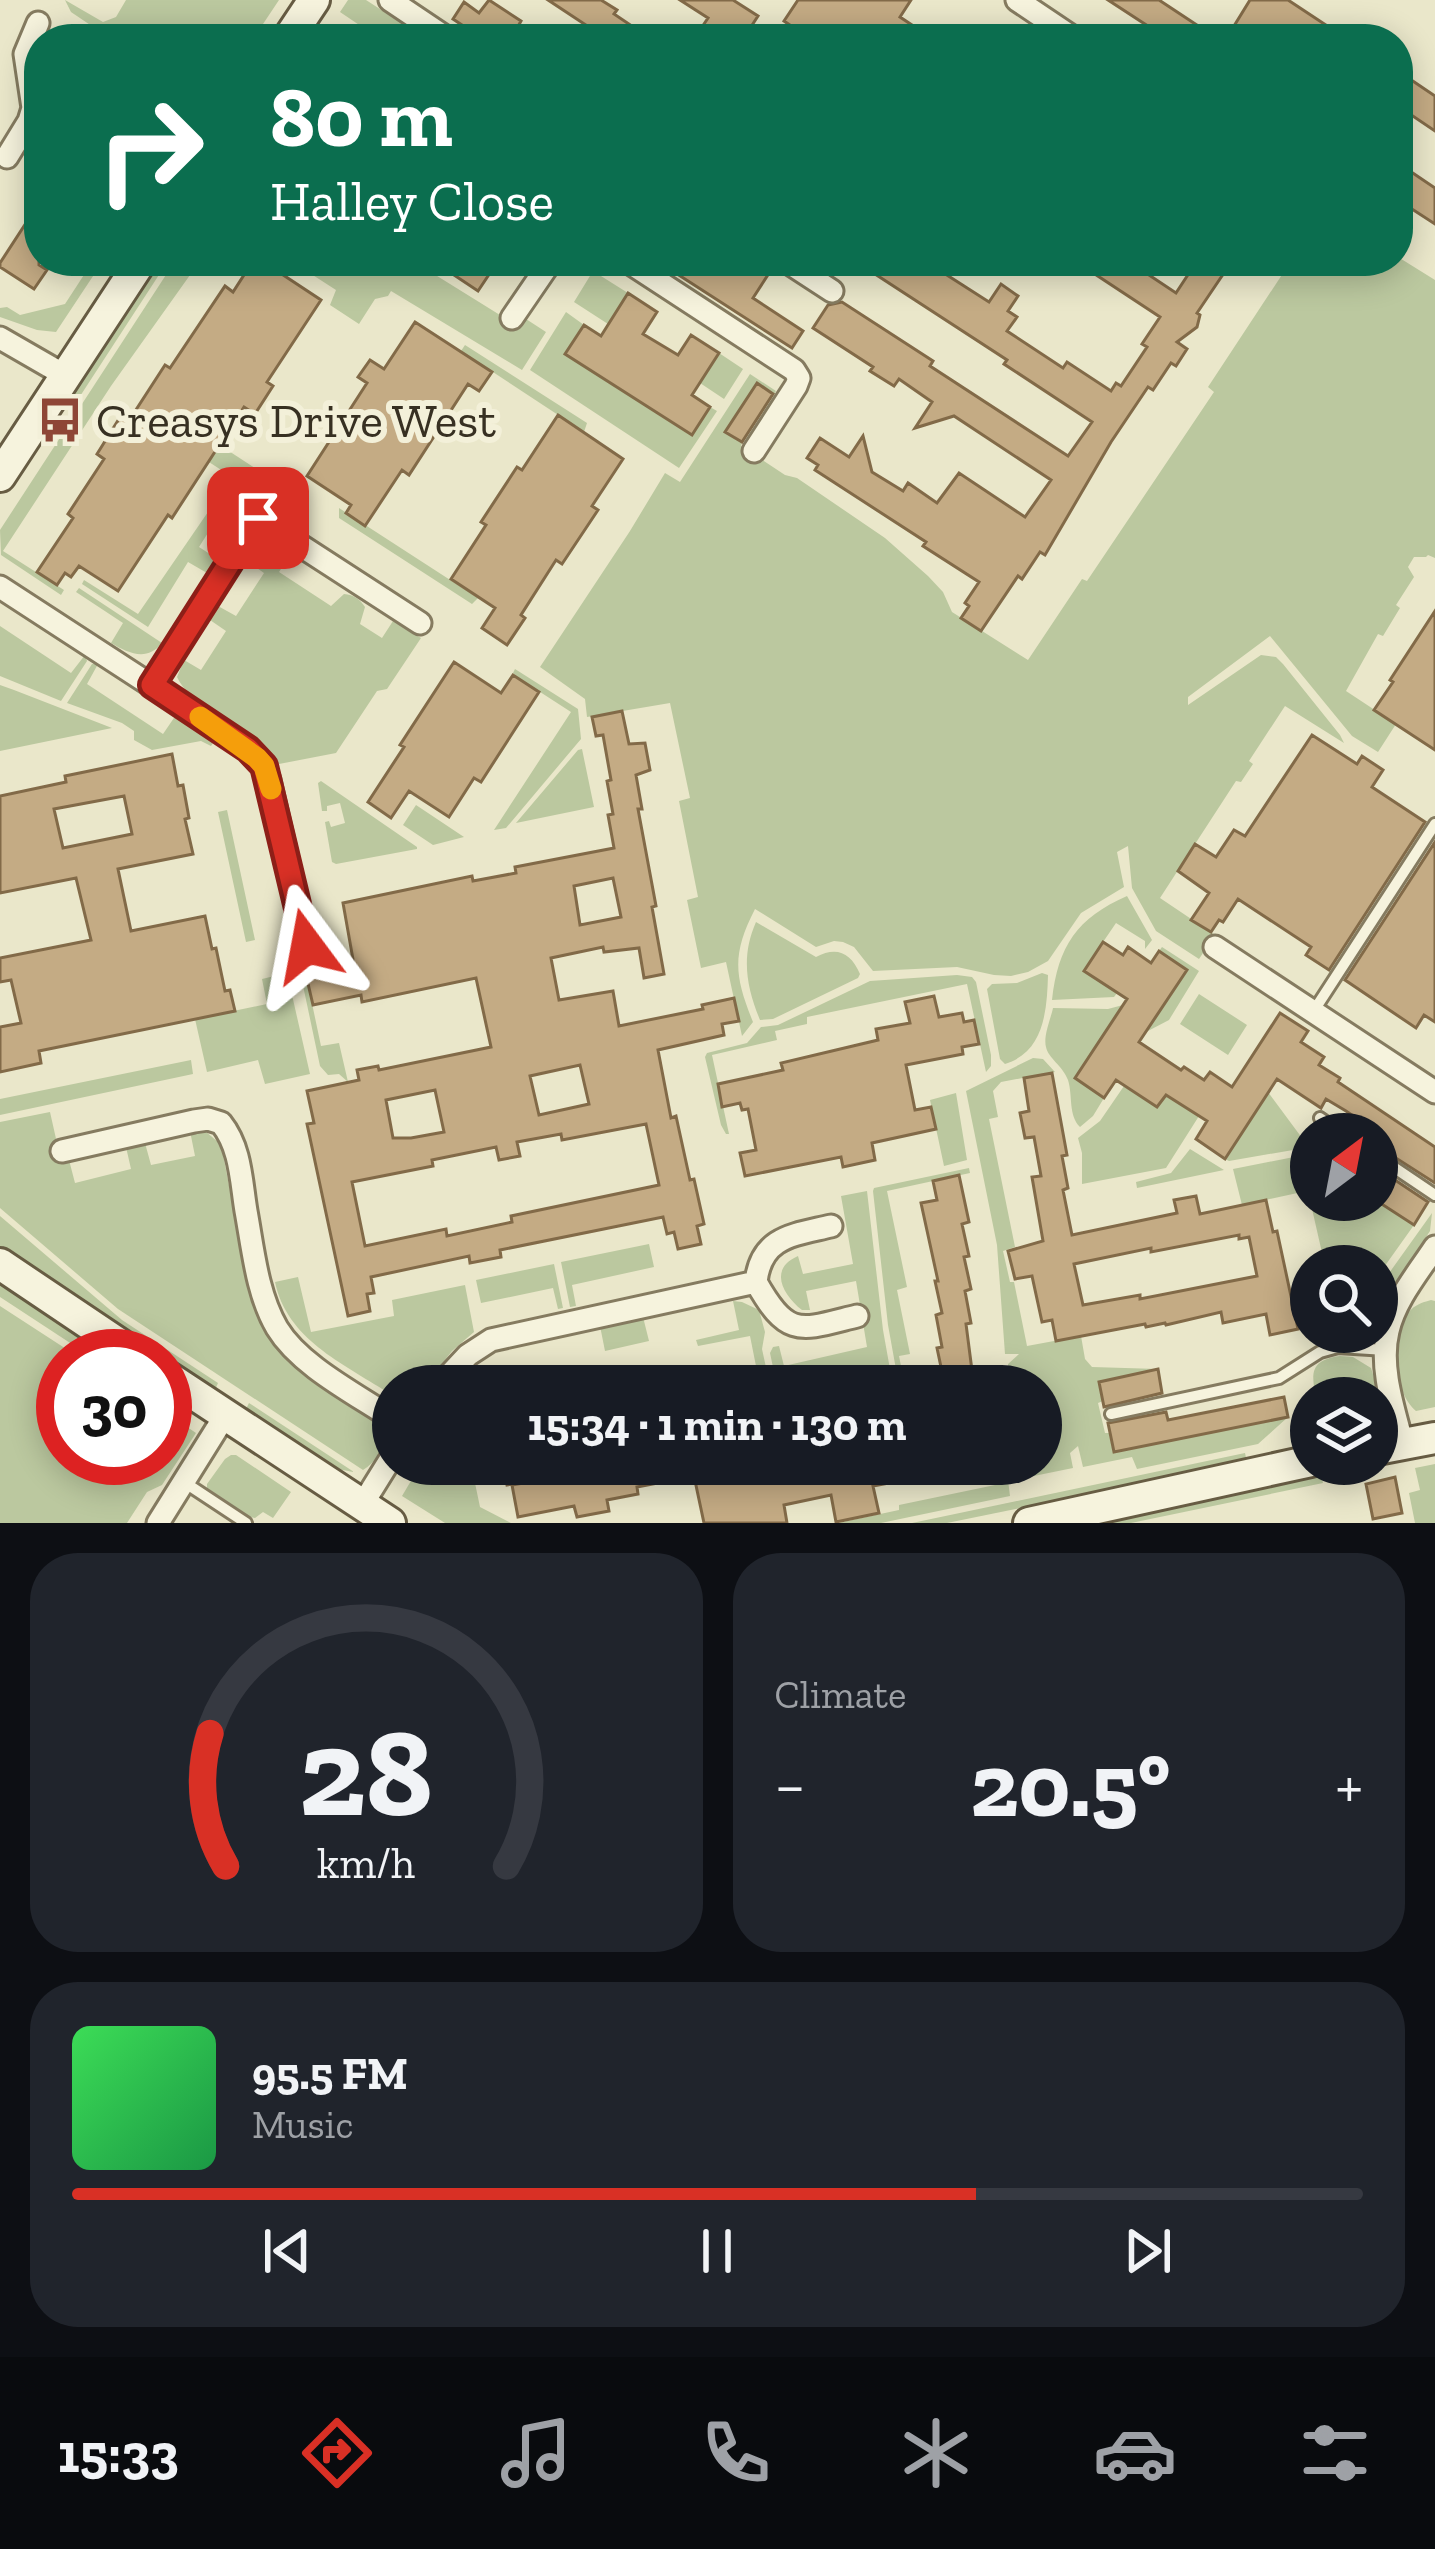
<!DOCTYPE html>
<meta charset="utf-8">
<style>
body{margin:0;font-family:"Zilla Slab",serif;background:#20242c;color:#f1f3f6;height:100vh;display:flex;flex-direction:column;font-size:45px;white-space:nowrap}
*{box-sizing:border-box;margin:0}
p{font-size:39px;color:#9ea1a6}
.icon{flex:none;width:66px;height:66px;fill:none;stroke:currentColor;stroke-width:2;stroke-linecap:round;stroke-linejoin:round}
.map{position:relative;height:1523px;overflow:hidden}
.details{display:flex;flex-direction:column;gap:30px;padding:30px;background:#0d0f14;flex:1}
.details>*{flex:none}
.top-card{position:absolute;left:24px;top:24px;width:1389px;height:252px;border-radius:48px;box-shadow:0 6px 30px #0003;background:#0b6e4f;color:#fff;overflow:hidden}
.needle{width:78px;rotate:32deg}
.controls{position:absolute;left:1290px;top:1113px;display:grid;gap:24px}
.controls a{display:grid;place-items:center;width:108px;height:108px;border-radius:50%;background:#171b24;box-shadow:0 6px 30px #0003;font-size:60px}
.speed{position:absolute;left:36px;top:1329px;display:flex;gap:24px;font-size:60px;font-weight:700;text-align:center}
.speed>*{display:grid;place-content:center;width:156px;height:156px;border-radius:50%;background:#171b24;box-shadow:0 6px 30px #0003;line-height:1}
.speed .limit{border:18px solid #d22;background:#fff;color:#111}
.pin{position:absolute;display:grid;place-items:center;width:102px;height:102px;color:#fff;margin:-51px;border-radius:24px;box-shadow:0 6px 18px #0006}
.me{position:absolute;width:132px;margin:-66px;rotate:347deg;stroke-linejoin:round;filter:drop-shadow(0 0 9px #0008)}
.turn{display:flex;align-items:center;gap:42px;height:252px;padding:0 48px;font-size:54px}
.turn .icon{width:156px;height:156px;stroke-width:2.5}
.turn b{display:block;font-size:84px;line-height:102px}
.big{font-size:90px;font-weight:700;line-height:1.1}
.details .tile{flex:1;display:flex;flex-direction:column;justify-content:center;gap:18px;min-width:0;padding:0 42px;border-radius:48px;background:#20242c}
.details .dial{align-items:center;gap:0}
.dial svg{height:312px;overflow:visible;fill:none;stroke:#363941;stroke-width:7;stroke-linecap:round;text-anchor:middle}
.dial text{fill:#f1f3f6;stroke:none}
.song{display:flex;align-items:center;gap:36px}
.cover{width:144px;height:144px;border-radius:18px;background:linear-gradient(135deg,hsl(130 70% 55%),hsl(140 70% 35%))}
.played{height:12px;border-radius:6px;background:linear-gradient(90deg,#d93025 70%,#363941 70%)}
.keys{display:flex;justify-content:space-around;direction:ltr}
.heat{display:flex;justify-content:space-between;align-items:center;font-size:66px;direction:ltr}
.details .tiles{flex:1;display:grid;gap:30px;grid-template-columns:1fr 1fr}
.tile:last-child{grid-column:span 2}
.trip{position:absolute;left:372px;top:1365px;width:690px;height:120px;border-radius:60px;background:#171b24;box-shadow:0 6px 30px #0003;font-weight:700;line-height:120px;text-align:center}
.dock{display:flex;height:192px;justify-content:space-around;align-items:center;background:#090b0e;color:#9ea1a6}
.dock .icon{width:84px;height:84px}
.dock .active{color:#d93025}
.dock b{font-size:54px;color:#f1f3f6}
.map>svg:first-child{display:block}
.green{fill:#bbc89f}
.building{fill:#c4ab84;stroke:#826a48;stroke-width:3;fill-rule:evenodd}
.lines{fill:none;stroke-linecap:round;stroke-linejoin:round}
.lane-casing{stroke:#857b60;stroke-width:16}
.street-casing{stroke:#857b60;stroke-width:27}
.secondary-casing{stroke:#675c43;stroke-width:36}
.lane{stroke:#f6f3dd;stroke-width:10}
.street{stroke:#f6f3dd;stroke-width:21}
.secondary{stroke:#f6f3dd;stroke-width:30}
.route-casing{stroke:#8d1f18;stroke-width:30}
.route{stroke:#d93025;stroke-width:21}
.slow{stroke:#f59e0b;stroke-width:21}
.labels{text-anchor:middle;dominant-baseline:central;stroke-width:12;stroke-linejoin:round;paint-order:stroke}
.poi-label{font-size:48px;fill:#373022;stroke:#f3f0d9;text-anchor:start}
</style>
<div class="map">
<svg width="1435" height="1523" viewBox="0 0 1435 1523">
<rect width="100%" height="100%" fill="#eae7ca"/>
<path class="green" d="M65 0 103 22 116 17 126 0H279L253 39H111L71 12Z
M348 0H366L420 35 418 39H380L340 12Z
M1398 257 1435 280V558L1428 555 1426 557H1414L1408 567 1414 577 1396 605 1400 608 1383 636 1378 634 1346 691 1396 724 1378 752 1352 736 1270 636 1188 697V705L1261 655 1276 657 1283 664 1340 735 1344 743 1285 706 1249 761 1253 764 1241 782 1236 781 1160 898 1215 935 1199 959 1156 931 1132 888 1128 846 1117 852 1124 887 1081 913 1048 961 1028 972 1011 976 994 975 957 967 873 971 854 947 843 942 834 941 816 947 755 909C732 954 734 975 753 1022L742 1036 726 962 701 968 687 900 698 897 679 801 690 798 670 703 587 717 585 699 540 667 630 531 665 473 680 482 750 374 776 391 774 394 758 384 726 432 742 443 741 446 785 475 797 478 885 538 928 576 943 592 952 612 1028 660 1082 579 1087 581 1214 392 1208 387 1291 261H1398Z
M93 261H103L56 332 37 330 0 317V308L7 307 20 315 65 304Z
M158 261H168L73 407 66 402Z
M175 261H200L111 386 3 551 64 590 61 595 1 555 0 530Z
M291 261H413L521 328 526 319 546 332 522 370 391 291 388 296 375 299 359 324 330 305 336 290Z
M593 271 628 293 608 324 574 302Z
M566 312 584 325 566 354 692 435 710 407 717 411 679 468 530 370Z
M465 345 587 423 584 432 461 351Z
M719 353 743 369 724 399 700 383Z
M186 423 270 478 261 493 241 481 199 547 216 558 207 573 188 562 148 627 82 584 84 580 138 614 232 477 172 438Z
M339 508 478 598 472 604 339 518Z
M269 545 290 555 279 572 331 606 344 594C354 595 360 599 365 607L360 624 382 638 393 621 421 638 387 689 377 691 336 753 279 764C255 726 194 714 177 677L184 660 201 670 226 631 210 620 218 606 236 616 264 573 247 561 255 550Z
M79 588 162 643C147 662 128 653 111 643L123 623 76 592Z
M0 626 71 673 85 655 87 661 61 701 0 676Z
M92 664H98L87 684 163 734 176 715 215 740 211 746 201 741 152 750 134 740V731L122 723 67 703Z
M515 669 578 709 581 739 506 828 494 830 571 712 520 679 513 673Z
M0 685 14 690 112 728 0 751Z
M582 749 594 807 516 823 578 750Z
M321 781 417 847V849L336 864 332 862 325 822 329 821 331 827 345 823 340 803 327 806V811H322L318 783Z
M416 805 464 837 433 845 403 825Z
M227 810 255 940 246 942 218 812Z
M1127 896 1152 940 1145 949V941L1116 923 1084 970 1117 993 1114 997 1052 1000C1058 946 1077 918 1127 896Z
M756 922 816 957C836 946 851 952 860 974L858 978 773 1019 760 1020C746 986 741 956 756 922Z
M1162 947 1199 971 1169 1020 1146 1032 1186 970 1159 951Z
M287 973 310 1074 265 1084 258 1060 207 1072 195 1019 267 1004 262 979Z
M1042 973 1048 975C1047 1011 1044 1052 1005 1064L1000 1059 987 989 992 984 1017 983Z
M306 975 321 1046 339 1043 348 1082 339 1074 328 1075 320 1066 301 976Z
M957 975 972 977 976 982 991 1055V1066L986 1072 967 984 807 1017V1024L775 1031 777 1040 712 1055 729 1134H726L721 1125 705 1057 707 1053 747 1043 761 1027 778 1025 870 981Z
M1199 994 1247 1025 1228 1055 1180 1024Z
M1123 1005 1075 1078 1104 1098 1093 1116 1080 1127C1068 1115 1073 1096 1068 1080 1063 1066 1048 1058 1046 1047 1043 1036 1051 1018 1053 1008L1108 1009Z
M1033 1058 1043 1059 1055 1072 1001 1082 993 1091 998 1117 989 1119 1015 1247 1003 1251 1010 1282H1014L1027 1346 1081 1336 1085 1359 1092 1367 1158 1369 1099 1382 1103 1401 1098 1403 1105 1433H1109L1113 1452 1288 1417 1258 1444 1137 1469 1132 1457 1083 1467 1078 1446 1070 1453 1073 1468 1024 1478 1021 1464H1041V1386H1008V1364L1019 1354H1005L997 1245 966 1091Z
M191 1060 193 1074 0 1115V1099Z
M1124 1086 1157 1107 1166 1095 1199 1116 1166 1168 1082 1184V1153L1078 1138 1100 1121Z
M1268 1092 1302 1138 1293 1150 1229 1161 1225 1159Z
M956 1093 967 1160 944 1166 930 1100Z
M50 1112 61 1161 69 1160 75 1183 131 1169 126 1147 145 1143 151 1165 195 1156 190 1131H205L218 1142 222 1149 249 1289 268 1332 375 1417C388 1436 383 1458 363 1470L118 1309 0 1208V1122Z
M1190 1149 1224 1170 1137 1188 1136 1182 1171 1173Z
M1305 1153 1311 1157V1200H1376L1414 1225 1377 1277V1266H1325L1300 1156Z
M1294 1157 1302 1192 1242 1205 1233 1169Z
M969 1168 970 1173 887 1191 907 1287 897 1290 910 1354 899 1356 905 1386H899L888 1325 873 1191 874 1188Z
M867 1191 883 1330 893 1386H777L770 1353 773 1347 779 1346 784 1366 867 1347 856 1281 806 1291 810 1310H802C783 1295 768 1269 798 1256L803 1274 853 1264 841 1196Z
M1432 1213 1430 1231 1377 1312V1290Z
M0 1216 122 1320 218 1383 215 1390 0 1249Z
M649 1244 654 1267 572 1285 576 1306 570 1307 561 1262Z
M554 1264 563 1308 558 1309 553 1288 481 1303 476 1280Z
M298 1277 311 1332 394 1316 392 1300 465 1285 474 1332 452 1351 424 1386H393V1394L387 1392C342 1363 287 1339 275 1282Z
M0 1283 110 1356H90L0 1297Z
M1431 1300 1435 1301V1407L1416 1411C1394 1392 1389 1340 1406 1316 1412 1306 1420 1303 1431 1300Z
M733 1301 742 1302 759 1310 765 1332 762 1349 770 1386H760L750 1336 698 1346 696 1340 739 1330Z
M0 1306 77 1356H63V1458H165V1412L196 1433 162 1485 147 1492 127 1523H0Z
M643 1317 649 1341 605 1351 600 1326Z
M1340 1356 1353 1357 1371 1368 1380 1397 1377 1416V1398H1316C1311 1373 1310 1360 1340 1356Z
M249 1403 354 1472 331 1468 245 1411Z
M1245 1453 1247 1462 947 1523H912Z
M231 1455H236L291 1492 273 1518 263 1512 255 1518 250 1517 207 1488V1484L225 1459Z
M421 1464H471L480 1507 511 1523H445L402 1496Z
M991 1464H1006L1010 1496 881 1523H838L899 1510V1505L995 1485Z
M1435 1464V1523H1415L1409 1493 1420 1490 1415 1468Z
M1321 1475 1323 1483 1131 1523H1093Z"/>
<path class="building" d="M489 0 521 21 511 39H483L453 19 464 2 479 13Z
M548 0H601L617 10 614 14 651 39H607Z
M680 0H733L758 16 743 39H694L708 18Z
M798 0H911L900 17 933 39H791L797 30 784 21Z
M1108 0H1159L1218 39H1152L1157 32Z
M1250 0H1288L1347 39H1226Z
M1398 71 1435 96V131L1398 106Z
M1398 163 1435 188V224L1398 200Z
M39 203V265L47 270 34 289 0 267V263Z
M253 261H262L321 300 267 382 273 386 255 414 244 407 172 518 168 515 118 591 79 566 71 577 65 573 57 585 37 572 73 518 68 514 104 459 97 454 122 414 130 419 165 365 170 368 225 286 233 292Z
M433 261H498L478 291Z
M657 261H771L773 267 753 298 803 331 792 348Z
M855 261H925L989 302 1001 284 1018 296 1008 311 1017 317 1007 331 1063 368 1067 362 1111 391 1116 383 1121 386 1147 347 1142 344 1160 317 1075 261H1128L1176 293 1197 261H1232L1197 313 1200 315 1197 327 1177 342 1187 349 1176 366 1171 363 1153 390 1148 387 1111 442 1045 555 1040 552 1022 579 1018 576 981 631 961 618 969 606 965 603 979 582 923 546 926 542 815 470 818 465 807 458 820 438 849 457 863 436 872 472 903 491 908 483 937 503 959 473 1025 517 1051 480 954 416 915 428 932 402 899 379 894 386 870 371 873 367 813 328 828 305 842 302 933 361 930 366 1068 456 1092 422 1004 364 1007 360Z
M628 293 657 312 643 334 678 355 691 335 719 353 692 395 710 407 692 435 565 354 584 325 601 336Z
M415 322 492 372 479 391 468 384 409 475 402 470 365 526 346 513 351 505 307 476 367 383 358 377 370 360 384 369Z
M757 383 773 394 742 442 725 432Z
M558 415 623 459 592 506 598 510 562 564 556 560 521 615 525 618 507 645 482 628 495 608 451 579 486 525 481 522 517 467 522 470Z
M1435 611V750L1374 710 1393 682 1390 680Z
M454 662 501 693 513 675 539 692 481 782 474 778 449 817 409 791 391 818 368 802 404 747 400 745Z
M622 711 629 744 645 743 650 770 636 775 642 809H638L656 906 652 907 664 974 644 978 639 948 604 952 603 947 551 958 559 1000 613 991 619 1026 703 1009 702 1005 734 998 739 1021 722 1024 724 1035 658 1050 671 1118 676 1116 690 1180 694 1179 704 1224 697 1226 701 1244 678 1249 674 1232 667 1234 663 1217 500 1250 501 1257 470 1263 469 1256 371 1277 374 1293 367 1294 370 1311 348 1316 307 1124 314 1123 307 1091 359 1080 357 1070 378 1066 379 1070 491 1047 476 978 362 1002 361 995 313 1005 306 975 354 965 343 903 472 876 473 881 516 873 515 867 614 848 608 815 613 814 607 781 611 780 603 735 596 736 592 717ZM613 878 621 917 580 925 574 886ZM580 1065 589 1104 539 1115 530 1076ZM435 1090 444 1132 411 1138H393L386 1100ZM646 1124 659 1185 511 1216 512 1222 447 1236 446 1229 365 1246 352 1182 433 1166 432 1160 496 1147 499 1160 520 1156 517 1142 561 1134 562 1140Z
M1312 735 1357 764 1362 756 1383 770 1372 787 1425 822 1329 970 1306 955 1311 947 1238 899 1223 922 1219 920 1211 932 1191 920 1209 893 1178 871 1195 844 1216 857 1234 830 1245 836Z
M172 754 178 786 183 785 189 818 185 819 193 854 118 869 131 931 205 916 212 949 216 948 225 991 230 990 235 1011 39 1051 41 1063 0 1072V1027L21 1023 11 980 0 982V958L91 940 76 878 0 893V796L66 782 65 776ZM124 796 132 834 63 848 54 809Z
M1435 842V1022L1424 1015 1416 1028 1345 980Z
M1103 942 1123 955 1128 947 1151 963 1159 951 1187 970 1139 1042 1181 1070 1184 1067 1204 1080 1210 1072 1232 1087 1280 1013 1308 1031 1301 1042 1324 1057 1319 1065 1340 1078 1338 1082 1435 1147V1183L1377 1146V1132L1346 1111 1326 1099 1321 1108 1277 1079 1225 1159 1196 1139 1207 1121 1166 1095 1157 1107 1116 1080 1104 1098 1075 1078 1127 999 1084 971Z
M934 996 939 1017 962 1013 964 1022 974 1020 979 1044 962 1047 963 1054 906 1065 915 1110 931 1107 936 1129 872 1143 875 1160 843 1167 841 1157 745 1176 740 1153 756 1150 748 1109 742 1110 740 1103 722 1107 718 1084 783 1070 781 1063 878 1040 876 1029 910 1023 905 1002Z
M1052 1073 1067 1155 1062 1156 1068 1188 1063 1190 1072 1235 1177 1213 1174 1200 1196 1196 1200 1214 1266 1200 1273 1232 1277 1231 1298 1329 1270 1335 1266 1314 1223 1323 1221 1312 1166 1325 1165 1323 1146 1327 1145 1324 1056 1341 1052 1320 1042 1322 1032 1276 1015 1279 1008 1251 1043 1241 1032 1177 1041 1176 1034 1137 1025 1138 1020 1113 1029 1111 1024 1078ZM1239 1235V1239L1249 1237 1257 1276 1140 1299V1295L1083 1305 1074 1264 1151 1248V1252Z
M1377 1168 1428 1202 1414 1225 1377 1201Z
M959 1175 969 1222 962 1224 969 1256 964 1257 971 1289 965 1291 971 1323 966 1324 974 1386H945L937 1348 942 1347 936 1315 942 1313 935 1281H938L921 1203 937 1200 933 1181Z
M1158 1369 1162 1393 1104 1407 1099 1382Z
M1284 1397 1288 1417 1114 1452 1108 1423 1166 1412 1168 1420Z
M503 1464H564L565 1474 507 1485Z
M633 1464H780V1472L820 1464H889L894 1482 873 1486 879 1513 836 1522 831 1495 784 1505 787 1523H704L694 1476 637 1487 638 1494 607 1500 609 1511 577 1517 574 1506 518 1517 512 1485Z
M1395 1477 1402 1513 1373 1519 1366 1484Z"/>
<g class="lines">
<g class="lane-casing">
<path id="lane" d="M258 518 284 479
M1313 1012 1435 824
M1320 1118 1343 1134
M1377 1156 1435 1195
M1111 1414 1279 1378 1320 1352 1338 1347 1386 1350
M184 1482 246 1523"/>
</g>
<g class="street-casing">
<path id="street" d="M390 0 448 39
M1017 0 1075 39
M7 157 29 121 33 108 25 54 38 23
M627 261 794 370 799 378 796 386 754 451
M786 261 832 291
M512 318 551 261
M0 338 66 376
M0 587 223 732C243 746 261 757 269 780L307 946
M151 685 258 518 420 623
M1215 947 1435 1092
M62 1151 194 1121 208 1119 221 1123C241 1148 241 1181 246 1211 253 1249 257 1294 277 1328 300 1366 356 1394 393 1419
M831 1226C794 1235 761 1236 756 1282 788 1339 800 1330 857 1316
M439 1386 468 1355 491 1340 756 1282
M1403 1445C1394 1410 1379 1367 1388 1331 1395 1300 1418 1273 1435 1247
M362 1505 393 1455
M158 1523 226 1414"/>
</g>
<g class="secondary-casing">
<path id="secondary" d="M288 39 314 0
M0 476 141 261
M0 1264 137 1356
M165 1375 390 1523
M1377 1449 1435 1438
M1029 1523 1311 1461"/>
</g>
<use href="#lane" class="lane"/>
<use href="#street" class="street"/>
<use href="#secondary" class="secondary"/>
</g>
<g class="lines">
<g class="route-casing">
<path id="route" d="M258 518 152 685 248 749 264 766 307 946"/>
</g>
<use href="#route" class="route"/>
<path class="slow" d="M200 717 257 758 264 766 271 789"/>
</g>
<defs>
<g id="bus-bare" transform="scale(3.6)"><path d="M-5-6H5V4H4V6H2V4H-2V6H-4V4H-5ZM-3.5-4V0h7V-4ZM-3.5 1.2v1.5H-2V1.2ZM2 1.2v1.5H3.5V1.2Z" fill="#8e4636" stroke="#f3f0d9" stroke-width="2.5" paint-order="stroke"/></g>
</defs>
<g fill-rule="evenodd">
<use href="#bus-bare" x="60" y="420"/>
</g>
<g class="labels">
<g class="poi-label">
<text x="96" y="420">Creasys Drive West</text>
</g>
</g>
</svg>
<div class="controls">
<a><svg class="needle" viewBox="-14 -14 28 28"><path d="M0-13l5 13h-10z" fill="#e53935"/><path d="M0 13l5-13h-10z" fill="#9ea1a6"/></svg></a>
<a><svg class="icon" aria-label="search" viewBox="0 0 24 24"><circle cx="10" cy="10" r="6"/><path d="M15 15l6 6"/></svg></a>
<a><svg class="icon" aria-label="layers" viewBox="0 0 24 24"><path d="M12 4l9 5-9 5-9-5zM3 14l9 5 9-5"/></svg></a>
</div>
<div class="speed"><div class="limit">30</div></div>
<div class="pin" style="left:258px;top:518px;background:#d93025"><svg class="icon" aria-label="arrive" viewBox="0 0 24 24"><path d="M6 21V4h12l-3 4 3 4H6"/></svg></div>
<svg class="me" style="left:307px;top:946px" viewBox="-20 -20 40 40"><path d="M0-17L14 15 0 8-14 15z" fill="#d93025" stroke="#fff" stroke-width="4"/></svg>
<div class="trip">15:34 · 1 min · 130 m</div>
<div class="top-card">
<div class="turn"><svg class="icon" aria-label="right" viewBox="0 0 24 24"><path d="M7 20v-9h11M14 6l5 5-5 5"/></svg><div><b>80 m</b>Halley Close</div></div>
</div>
</div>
<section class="details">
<div class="tiles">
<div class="tile dial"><svg viewBox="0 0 100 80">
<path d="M14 69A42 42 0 1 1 86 69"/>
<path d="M14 69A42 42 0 0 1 10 35" stroke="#d93025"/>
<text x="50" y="56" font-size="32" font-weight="700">28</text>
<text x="50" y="72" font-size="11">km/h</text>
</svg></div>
<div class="tile"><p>Climate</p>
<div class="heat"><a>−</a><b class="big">20.5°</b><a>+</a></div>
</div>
<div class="tile">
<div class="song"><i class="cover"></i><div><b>95.5 FM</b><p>Music</p></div></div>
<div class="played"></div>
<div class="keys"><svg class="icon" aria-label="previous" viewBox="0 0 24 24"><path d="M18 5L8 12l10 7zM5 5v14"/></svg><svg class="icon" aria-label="pause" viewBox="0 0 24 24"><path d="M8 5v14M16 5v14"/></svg><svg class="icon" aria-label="next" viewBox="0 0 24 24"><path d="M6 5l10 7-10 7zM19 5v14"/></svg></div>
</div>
</div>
</section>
<nav class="dock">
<b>15:33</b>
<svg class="icon active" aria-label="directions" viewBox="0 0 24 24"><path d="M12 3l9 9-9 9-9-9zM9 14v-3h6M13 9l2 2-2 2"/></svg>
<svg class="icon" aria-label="music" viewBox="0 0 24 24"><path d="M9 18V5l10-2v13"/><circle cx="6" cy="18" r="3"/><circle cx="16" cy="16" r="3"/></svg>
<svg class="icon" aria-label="phone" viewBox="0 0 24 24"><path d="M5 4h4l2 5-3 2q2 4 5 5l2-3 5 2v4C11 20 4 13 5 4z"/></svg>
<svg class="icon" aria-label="climate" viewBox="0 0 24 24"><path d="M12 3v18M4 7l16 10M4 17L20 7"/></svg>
<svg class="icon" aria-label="car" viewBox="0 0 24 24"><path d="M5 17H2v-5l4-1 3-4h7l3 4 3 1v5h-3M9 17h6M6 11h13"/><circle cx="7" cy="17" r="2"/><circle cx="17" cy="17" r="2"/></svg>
<svg class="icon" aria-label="filters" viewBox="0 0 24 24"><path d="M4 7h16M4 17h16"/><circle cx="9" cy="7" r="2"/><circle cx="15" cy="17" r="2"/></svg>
</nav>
